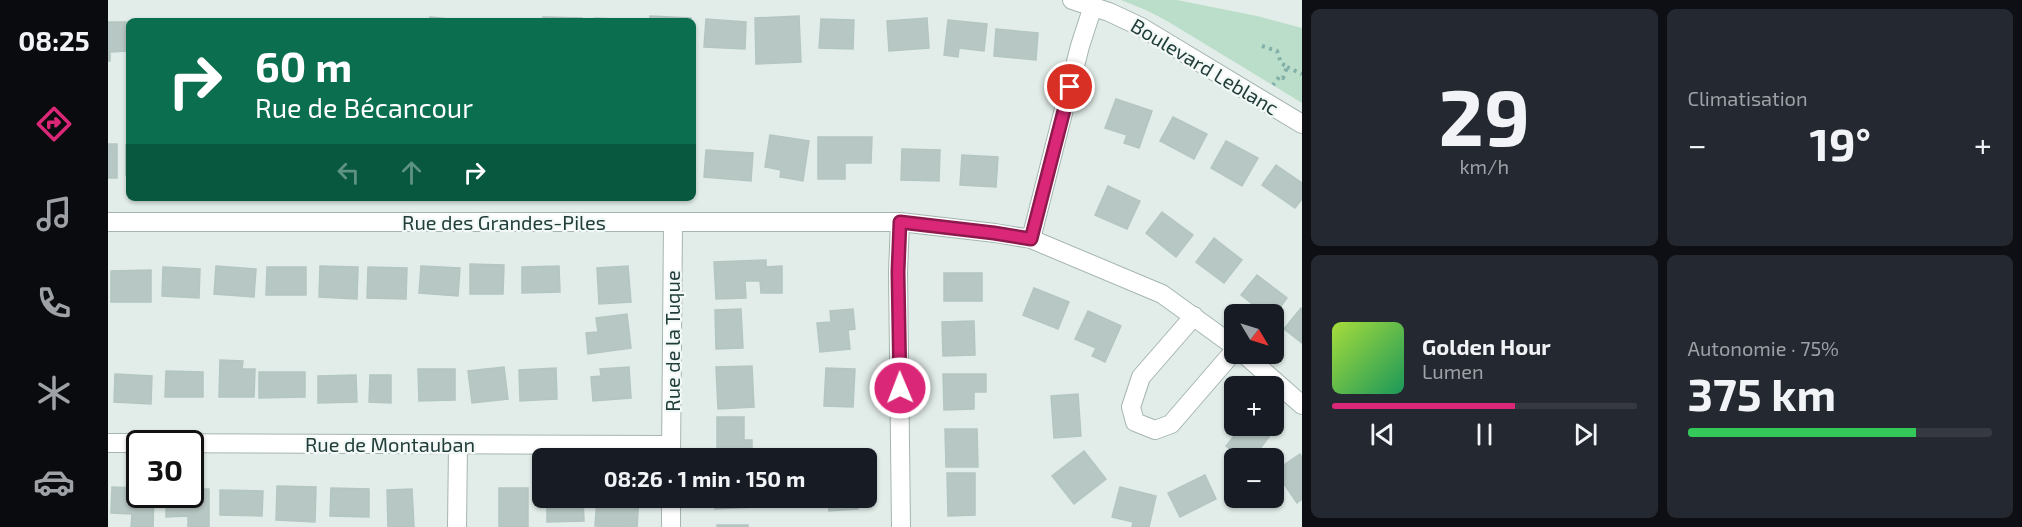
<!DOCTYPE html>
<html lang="fr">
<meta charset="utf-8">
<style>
body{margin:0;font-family:"Exo 2",sans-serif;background:#242831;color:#f1f3f6;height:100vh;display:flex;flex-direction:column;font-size:22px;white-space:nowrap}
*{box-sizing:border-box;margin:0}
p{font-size:20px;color:#9ea1a6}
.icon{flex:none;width:33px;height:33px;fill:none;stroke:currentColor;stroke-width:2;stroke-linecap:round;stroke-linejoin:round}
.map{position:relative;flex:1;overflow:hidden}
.drawer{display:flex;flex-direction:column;gap:9px;padding:9px;background:#0d0f14;width:720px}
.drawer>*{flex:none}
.banner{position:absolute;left:18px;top:18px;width:570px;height:183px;border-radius:9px;box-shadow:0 2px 4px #0004;background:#0b6e4f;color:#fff;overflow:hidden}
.needle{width:39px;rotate:128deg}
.buttons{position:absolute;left:1116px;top:304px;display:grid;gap:12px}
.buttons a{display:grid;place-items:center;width:60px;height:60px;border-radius:9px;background:#171b24;box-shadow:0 2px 4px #0004;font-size:30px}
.speed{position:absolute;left:18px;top:430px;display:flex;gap:12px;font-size:30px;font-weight:700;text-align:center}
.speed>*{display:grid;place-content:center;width:78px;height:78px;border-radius:50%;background:#171b24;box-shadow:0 2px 4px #0004;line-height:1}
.speed .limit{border:3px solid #111;border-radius:9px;background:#fff;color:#111}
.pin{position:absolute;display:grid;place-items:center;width:51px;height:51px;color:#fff;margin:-26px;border:3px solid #fff;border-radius:50%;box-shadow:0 2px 6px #0007}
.me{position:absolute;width:66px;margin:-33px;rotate:359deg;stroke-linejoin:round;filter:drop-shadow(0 0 4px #0008)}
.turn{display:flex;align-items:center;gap:21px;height:126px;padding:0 30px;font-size:27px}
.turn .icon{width:78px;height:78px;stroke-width:2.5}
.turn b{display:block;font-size:42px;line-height:51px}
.lanes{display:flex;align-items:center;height:57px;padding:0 30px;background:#0003;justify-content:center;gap:30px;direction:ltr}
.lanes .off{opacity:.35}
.big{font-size:45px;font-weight:700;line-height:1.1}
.drawer .widget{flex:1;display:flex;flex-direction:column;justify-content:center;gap:9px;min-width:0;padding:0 21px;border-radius:9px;background:#242831}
.drawer .dial{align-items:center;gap:0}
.dial b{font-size:78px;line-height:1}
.song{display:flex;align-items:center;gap:18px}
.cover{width:72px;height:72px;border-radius:9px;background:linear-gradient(135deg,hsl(80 70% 55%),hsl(150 70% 35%))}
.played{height:6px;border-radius:3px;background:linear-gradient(90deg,#db2777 60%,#363941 60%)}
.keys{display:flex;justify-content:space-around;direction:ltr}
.heat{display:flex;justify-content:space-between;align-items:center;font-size:33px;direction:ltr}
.charge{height:9px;border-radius:4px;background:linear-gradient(90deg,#34c759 75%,#363941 0)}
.drawer .tiles{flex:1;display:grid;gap:9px;grid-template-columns:repeat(2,1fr)}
.trip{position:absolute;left:424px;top:448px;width:345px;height:60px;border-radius:9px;background:#171b24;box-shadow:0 2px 4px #0004;font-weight:700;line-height:60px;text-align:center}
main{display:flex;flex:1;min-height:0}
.tab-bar{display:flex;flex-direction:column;width:108px;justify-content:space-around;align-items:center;background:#090b0e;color:#9ea1a6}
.tab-bar .icon{width:42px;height:42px}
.tab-bar .current{color:#db2777}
.tab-bar b{font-size:27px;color:#f1f3f6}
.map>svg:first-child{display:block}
.green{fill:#bbdeca}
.building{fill:#b7c7c3;stroke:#b4c6c2;stroke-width:1.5}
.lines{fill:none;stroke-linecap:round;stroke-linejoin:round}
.street-casing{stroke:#a5b5b1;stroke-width:20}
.path{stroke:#82b0a9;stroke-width:4;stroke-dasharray:3 4.5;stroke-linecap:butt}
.street{stroke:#fff;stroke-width:18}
.route-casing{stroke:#8e194d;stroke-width:15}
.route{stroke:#db2777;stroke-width:10}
.labels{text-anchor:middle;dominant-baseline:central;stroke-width:4.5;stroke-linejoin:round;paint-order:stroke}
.street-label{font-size:20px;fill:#223e3b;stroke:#f3f9f7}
</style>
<main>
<nav class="tab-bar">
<b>08:25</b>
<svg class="icon current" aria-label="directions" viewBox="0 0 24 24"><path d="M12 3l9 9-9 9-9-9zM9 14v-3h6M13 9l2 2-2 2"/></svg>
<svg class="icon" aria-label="music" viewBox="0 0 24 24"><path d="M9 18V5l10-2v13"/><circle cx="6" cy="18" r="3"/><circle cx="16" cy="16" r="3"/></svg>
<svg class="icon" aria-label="phone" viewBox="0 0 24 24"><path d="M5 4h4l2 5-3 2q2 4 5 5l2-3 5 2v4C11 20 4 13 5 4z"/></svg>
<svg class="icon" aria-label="climate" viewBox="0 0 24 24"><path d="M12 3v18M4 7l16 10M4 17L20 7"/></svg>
<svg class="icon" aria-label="car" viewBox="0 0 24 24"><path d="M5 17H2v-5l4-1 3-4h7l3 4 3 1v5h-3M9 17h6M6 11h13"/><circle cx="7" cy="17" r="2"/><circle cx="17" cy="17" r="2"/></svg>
</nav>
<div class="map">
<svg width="1194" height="527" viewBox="0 0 1194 527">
<rect width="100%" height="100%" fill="#e2ede9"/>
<path class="green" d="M1013 0H1069L1149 16 1194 28V103L1059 21 1040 11Z"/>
<path class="building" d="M542 16 583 18V21H541Z
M691 16 693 62 648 64 647 18Z
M322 17 362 21H321Z
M435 17 474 18 473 21H435Z
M487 18 530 20V21H487Z
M819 18 821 48 781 51 779 21Z
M598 19 638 22 637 49 596 47Z
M713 19 746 20 745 49 711 48Z
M840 20 879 24 876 51 851 48 850 57 836 55Z
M0 22H21V51L2 52V61H0Z
M888 29 930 33 928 60 886 56Z
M1008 99 1044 111 1031 148 1016 143 1019 135 997 128Z
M1065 117 1099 134 1086 159 1052 141Z
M662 135 701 141 695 181 672 177 673 170 657 167Z
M710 137H764L763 163H737V179H710Z
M1118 141 1150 158 1134 186 1103 168Z
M0 144H9V178H0Z
M18 145H21V176L18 175Z
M794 149 832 150 831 181 793 180Z
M598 150 645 153 643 181 596 177Z
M854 155 890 157 888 187 852 185Z
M1168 165 1194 183V199L1187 208 1154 185Z
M1000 186 1032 201 1019 229 987 215Z
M1054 212 1085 235 1068 257 1038 233Z
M1106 238 1134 260 1116 283 1088 262Z
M658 260V267L674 266V293H653L652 281H637L638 298 608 299 606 262Z
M362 264 396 265 395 294H362Z
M108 266 148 269 146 297 106 294Z
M212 266 250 267 249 299 211 297Z
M313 266 352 268 350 296 311 293Z
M451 266 452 292 414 293V267Z
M520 266 523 302 491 304 489 268Z
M55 267 92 269 91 298 54 296Z
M159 267H198V295H158Z
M260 267 299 268 298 299 259 298Z
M43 270V302H3V271Z
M836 273H874V301H836Z
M1149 275 1179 298 1166 316 1158 315 1133 295Z
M926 288 961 302 950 329 915 315Z
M1193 308 1194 309V343L1176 329Z
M633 309 635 348 608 349 607 310Z
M745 309 747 329 740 330 742 349 712 352 709 323 723 322 722 311Z
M980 311 1013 326 997 362 984 356 988 348 967 339Z
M519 314 523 348 480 354 478 333 490 332 488 318Z
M866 321 867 355 835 356 834 322Z
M112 360 135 361 134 369H147L146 397H111Z
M644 366 646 407 610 409 608 367Z
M396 367 400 399 364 403 360 371Z
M521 367 523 398 485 401 483 377 493 376 492 369Z
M448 368 449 399 412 401 411 370Z
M718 368 747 369 745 407 716 406Z
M310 369H347V400L311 401Z
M58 371 95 372V397H57Z
M151 372H197V397L151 398Z
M7 374 44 376 43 404 6 402Z
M835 374H878V392H866V409L836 410Z
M248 375 249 402 210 403V376Z
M262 375H283V403L261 402Z
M970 394 973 436 946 438 943 396Z
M609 417H636V440H644V459H609Z
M1134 426H1154L1164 433 1144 459H1135L1118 446Z
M837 429H869L870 467H838Z
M976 451 998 479 966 504 944 476Z
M1192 454 1194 457V499L1189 503 1167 471Z
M839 473H867V515L840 516Z
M1097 475 1108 499 1072 517 1060 493Z
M169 486 208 487 207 522 168 520Z
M4 487 32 488V495H46L45 527H23L24 514 3 513Z
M1012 487 1048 496 1041 527H1024L1025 522 1004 517Z
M223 488 261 489V517L222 516Z
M391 488H420V527H391Z
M82 489H101V527H80V516L58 517V495H82Z
M304 489 306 527H280L279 490Z
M112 490 155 491 154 516 112 515Z
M439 498H475L476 521 439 522Z
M489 498H531L529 527 487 526Z
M607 498H645L646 507 607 509Z
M720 498H750V509L721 511Z
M609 525H640V527H609Z"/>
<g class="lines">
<g class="street-casing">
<path id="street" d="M964 0 1001 12 1033 27 1194 124
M0 222H792L887 233 923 239 1054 294 1126 346
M792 222 790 272 793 527
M923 239 972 46 985 6
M1086 316 1033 377 1023 407 1027 422 1047 430 1063 424 1126 351
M1136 354 1194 405
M0 443 563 445
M563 459 565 222
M563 498V527
M349 527 350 445"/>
</g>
<path class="path" d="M1154 46 1169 51 1173 63 1179 67 1175 78 1172 76 1165 85
M1179 67 1194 74"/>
<use href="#street" class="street"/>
</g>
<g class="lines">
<g class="route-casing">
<path id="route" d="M792 388 790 272 792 222 886 233 923 239 962 87"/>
</g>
<use href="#route" class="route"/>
</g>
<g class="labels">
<g class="street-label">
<text transform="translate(1097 66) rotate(31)">Boulevard Leblanc</text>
<text x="396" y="222">Rue des Grandes-Piles</text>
<text transform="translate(564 341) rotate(-90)">Rue de la Tuque</text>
<text x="282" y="444">Rue de Montauban</text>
</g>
</g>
</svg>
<div class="buttons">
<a><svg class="needle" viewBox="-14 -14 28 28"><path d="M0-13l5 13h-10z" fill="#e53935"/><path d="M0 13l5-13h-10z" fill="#9ea1a6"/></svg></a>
<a>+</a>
<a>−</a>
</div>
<div class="speed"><div class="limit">30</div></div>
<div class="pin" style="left:962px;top:87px;background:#d93025"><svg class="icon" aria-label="arrive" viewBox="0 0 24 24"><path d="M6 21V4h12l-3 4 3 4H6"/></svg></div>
<svg class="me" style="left:792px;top:388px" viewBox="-20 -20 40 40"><circle r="17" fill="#db2777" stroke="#fff" stroke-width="3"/><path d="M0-11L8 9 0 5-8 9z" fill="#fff"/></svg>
<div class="trip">08:26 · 1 min · 150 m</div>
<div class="banner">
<div class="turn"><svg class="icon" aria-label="right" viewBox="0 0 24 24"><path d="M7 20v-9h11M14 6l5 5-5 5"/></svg><div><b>60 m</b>Rue de Bécancour</div></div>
<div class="lanes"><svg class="icon off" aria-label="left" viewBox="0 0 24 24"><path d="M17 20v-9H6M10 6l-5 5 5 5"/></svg><svg class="icon off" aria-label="ahead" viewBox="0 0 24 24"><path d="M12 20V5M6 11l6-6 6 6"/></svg><svg class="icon" aria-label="right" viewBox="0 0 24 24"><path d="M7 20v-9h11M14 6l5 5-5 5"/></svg></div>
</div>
</div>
<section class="drawer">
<div class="tiles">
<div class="widget dial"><b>29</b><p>km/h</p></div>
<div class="widget"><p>Climatisation</p>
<div class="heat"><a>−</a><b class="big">19°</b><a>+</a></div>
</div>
<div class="widget">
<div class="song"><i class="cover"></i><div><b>Golden Hour</b><p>Lumen</p></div></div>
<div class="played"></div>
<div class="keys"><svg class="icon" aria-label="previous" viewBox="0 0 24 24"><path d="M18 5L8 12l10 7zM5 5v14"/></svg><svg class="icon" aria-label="pause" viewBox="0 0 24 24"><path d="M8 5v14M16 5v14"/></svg><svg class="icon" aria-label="next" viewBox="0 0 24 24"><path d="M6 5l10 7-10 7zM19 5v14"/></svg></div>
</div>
<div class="widget"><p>Autonomie · 75%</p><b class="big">375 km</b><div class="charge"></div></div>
</div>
</section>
</main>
